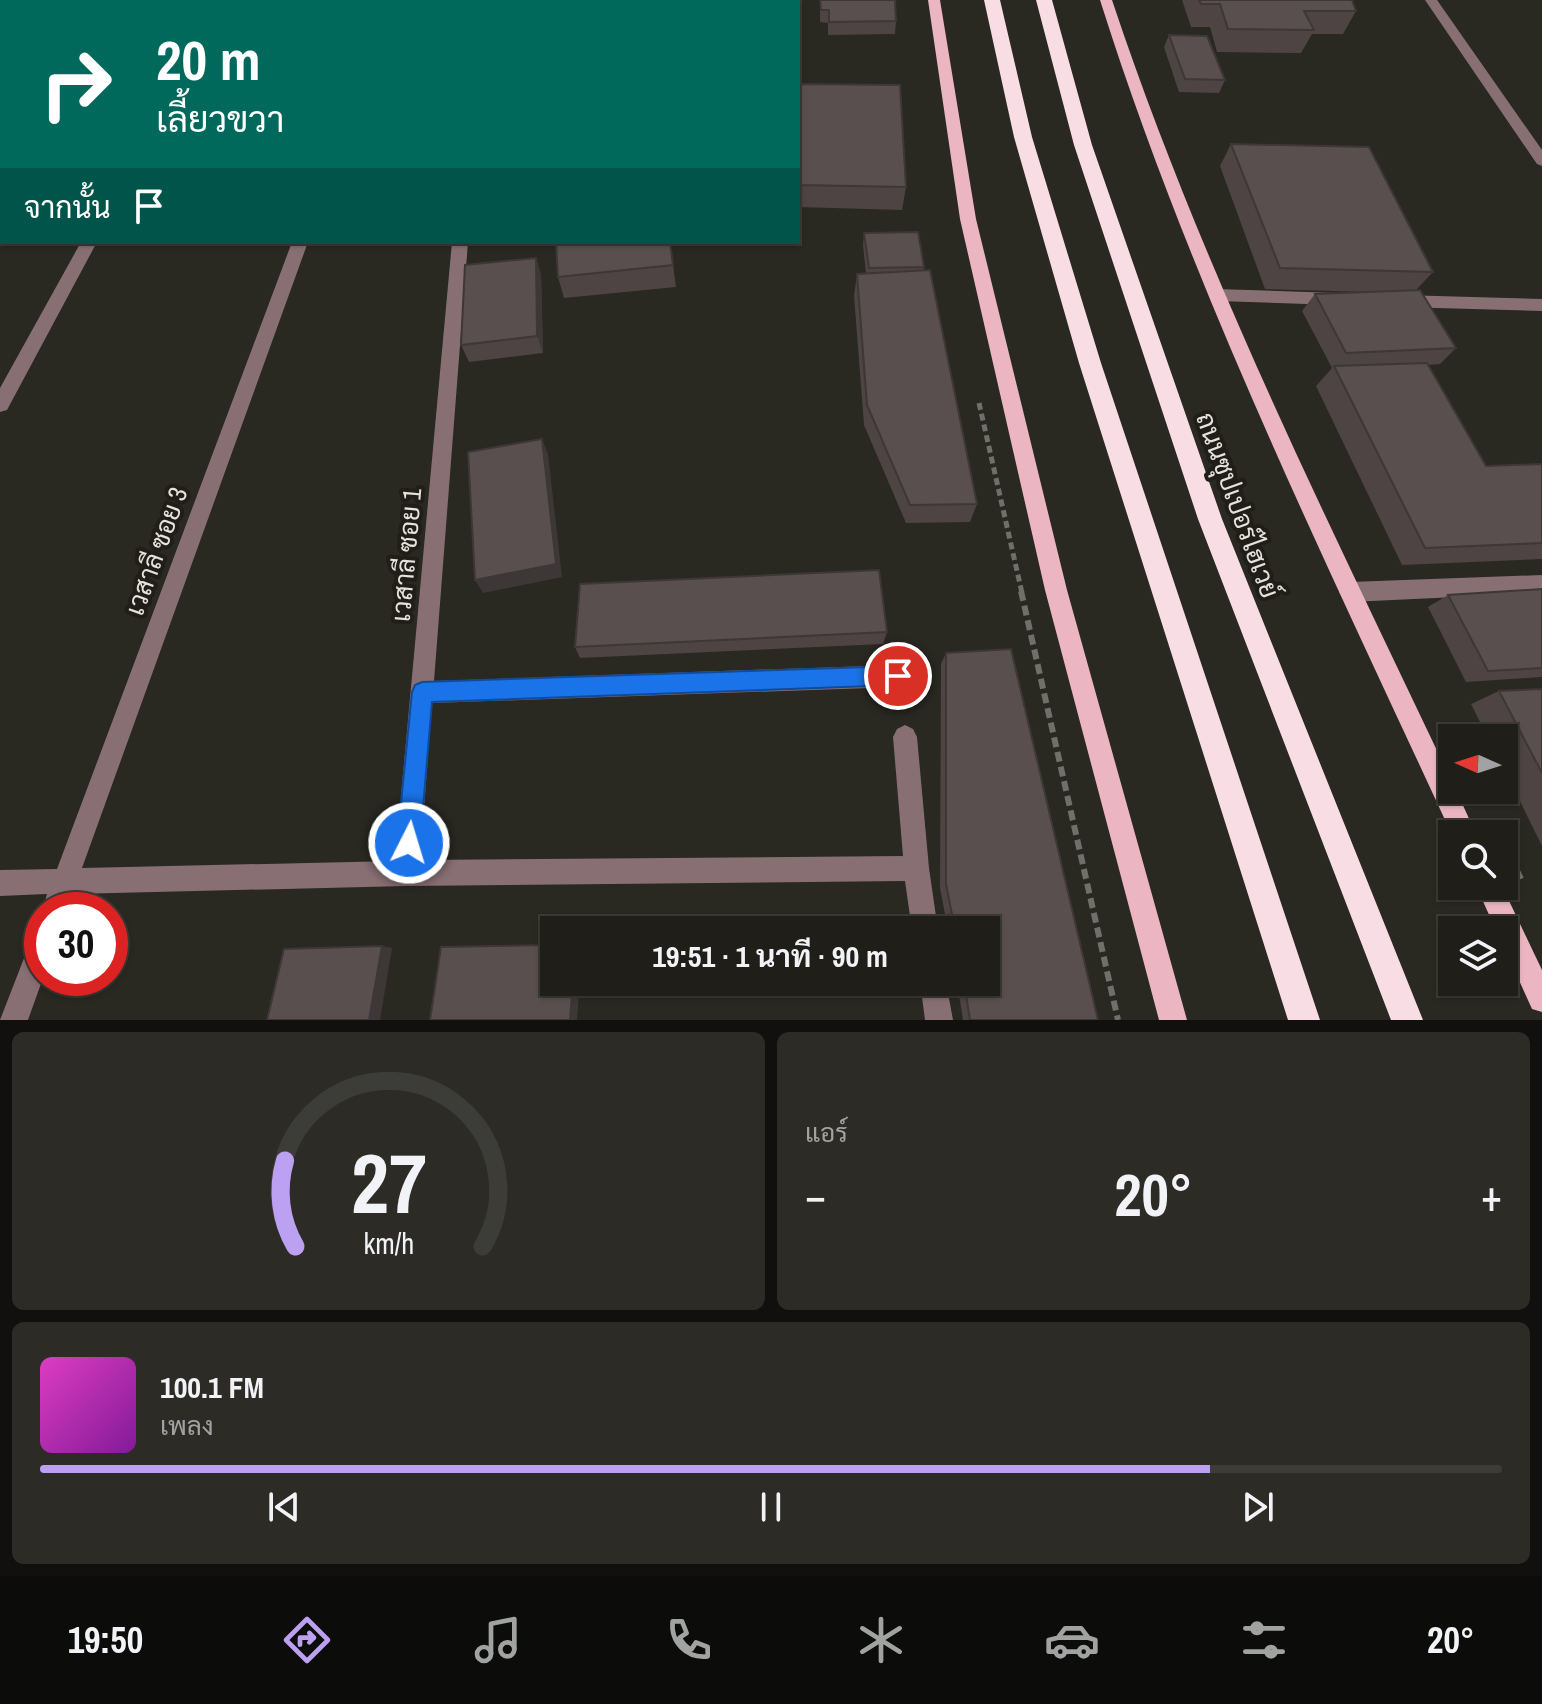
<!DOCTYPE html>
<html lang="th">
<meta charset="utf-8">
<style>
body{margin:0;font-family:"Archivo Narrow",Sarabun,sans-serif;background:#2c2b26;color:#f1f3f6;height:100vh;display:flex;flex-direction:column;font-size:30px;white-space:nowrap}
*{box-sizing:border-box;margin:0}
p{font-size:26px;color:#a1a2a2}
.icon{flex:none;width:44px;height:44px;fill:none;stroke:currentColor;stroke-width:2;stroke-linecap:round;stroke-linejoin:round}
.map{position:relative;height:1020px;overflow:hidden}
.sheet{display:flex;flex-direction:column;gap:12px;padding:12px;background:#11100e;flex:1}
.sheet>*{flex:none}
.hud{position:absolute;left:0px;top:0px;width:800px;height:244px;box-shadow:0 2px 6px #0004,0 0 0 2px #3c3c38;background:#00695c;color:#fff;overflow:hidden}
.needle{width:52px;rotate:273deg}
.controls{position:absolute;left:1438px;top:724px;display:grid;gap:16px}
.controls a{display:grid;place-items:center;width:80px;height:80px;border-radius:0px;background:#1f1e19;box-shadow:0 2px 6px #0004,0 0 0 2px #3c3c38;font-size:40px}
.speed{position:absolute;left:24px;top:892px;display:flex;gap:16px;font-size:40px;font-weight:700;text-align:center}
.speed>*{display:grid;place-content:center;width:104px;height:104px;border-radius:50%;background:#1f1e19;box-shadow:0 2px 6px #0004,0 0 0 2px #3c3c38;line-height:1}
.speed .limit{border:12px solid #d22;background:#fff;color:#111}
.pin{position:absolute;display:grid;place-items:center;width:68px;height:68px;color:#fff;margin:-34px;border:4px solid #fff;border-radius:50%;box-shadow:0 2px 8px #0007}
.me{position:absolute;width:88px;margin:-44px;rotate:5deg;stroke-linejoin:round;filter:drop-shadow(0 0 6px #0008)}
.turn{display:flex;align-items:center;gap:28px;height:168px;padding:0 24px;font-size:36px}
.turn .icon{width:104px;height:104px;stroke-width:2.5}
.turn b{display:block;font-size:56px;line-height:68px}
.then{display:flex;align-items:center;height:76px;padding:0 24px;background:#0003;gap:16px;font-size:30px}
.big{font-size:60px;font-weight:700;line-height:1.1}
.sheet .widget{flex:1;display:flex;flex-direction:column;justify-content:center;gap:12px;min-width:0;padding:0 28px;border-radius:12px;background:#2c2b26}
.sheet .dial{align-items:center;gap:0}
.dial svg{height:208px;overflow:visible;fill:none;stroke:#3c3c38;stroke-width:7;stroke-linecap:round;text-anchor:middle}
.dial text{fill:#f1f3f6;stroke:none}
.song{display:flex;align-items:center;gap:24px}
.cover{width:96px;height:96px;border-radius:12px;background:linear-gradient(135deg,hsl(310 70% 55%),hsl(290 70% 35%))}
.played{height:8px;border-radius:4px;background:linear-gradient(90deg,#bca0f2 80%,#3c3c38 80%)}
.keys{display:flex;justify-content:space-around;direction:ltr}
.heat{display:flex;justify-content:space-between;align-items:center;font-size:44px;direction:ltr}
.sheet .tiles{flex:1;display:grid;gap:12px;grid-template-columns:1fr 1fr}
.widget:last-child{grid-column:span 2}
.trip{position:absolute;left:540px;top:916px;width:460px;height:80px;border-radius:0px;background:#1f1e19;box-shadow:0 2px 6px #0004,0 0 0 2px #3c3c38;font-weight:700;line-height:80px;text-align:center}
.tab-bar{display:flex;height:128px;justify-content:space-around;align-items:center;background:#0c0c0a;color:#a1a2a2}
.tab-bar .icon{width:56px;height:56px}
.tab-bar .on{color:#bca0f2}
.tab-bar b{font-size:36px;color:#f1f3f6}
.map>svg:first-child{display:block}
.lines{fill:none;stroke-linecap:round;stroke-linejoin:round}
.path-far1{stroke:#706f69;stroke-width:5;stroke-dasharray:7 4;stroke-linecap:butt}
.path{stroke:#706f69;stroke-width:6;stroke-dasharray:10 5;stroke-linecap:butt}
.minor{fill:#886f74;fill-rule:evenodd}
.major{fill:#ebb6c2;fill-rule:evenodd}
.highway{fill:#f8dee4;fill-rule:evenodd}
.wall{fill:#4d4443}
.shaded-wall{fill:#3e3737}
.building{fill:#594f4e;stroke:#3e3737;stroke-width:2}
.route{fill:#1a73e8;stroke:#114b97;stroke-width:2}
.labels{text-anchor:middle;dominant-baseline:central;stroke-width:8;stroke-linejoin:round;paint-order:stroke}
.street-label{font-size:26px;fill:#e4e3de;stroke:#201e17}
</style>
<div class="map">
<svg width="1542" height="1020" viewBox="0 0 1542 1020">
<rect width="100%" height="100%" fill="#292821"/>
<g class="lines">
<path class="path-far1" d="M979 403 1022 593"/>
<path class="path" d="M1021 591 1118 1020
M1494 823 1499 834
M1504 844 1521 879"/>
<path class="minor" d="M291 0H303V2H291Z
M1425 0H1437L1542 150V166L1537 164Z
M0 212H2V222H0Z
M81 242H97L7 410 0 412V388Z
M292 242H308L82 868 395 861 452 242H468L434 681 898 665 906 668 909 676 906 684 898 687 432 703 420 860 903 856 893 737 897 729 905 725 913 729 917 737 929 868 938 930H912L905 881 406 886 73 894 67 910 42 912 47 894 0 896V870L57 869Z
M1217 289 1337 293 1346 299 1337 305 1217 301 1209 295Z
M1401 295 1542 299V311L1401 307 1392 301Z
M1542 575V593L1350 602 1343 599 1339 592 1343 585 1350 582Z
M42 931 43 978 28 1020H0L33 935Z
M920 982H946L953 1020H925Z"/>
<path class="major" d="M928 0H940L976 219 1067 590 1187 1020H1159L1045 590 960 219Z
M1100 0H1112C1202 270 1330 525 1452 782V790H1456L1476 834 1452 835C1326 562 1191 288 1100 0Z
M1476 886H1502L1542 970V1012L1532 1009 1504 947V930H1496Z"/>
<path class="highway" d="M984 0H1000L1032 137 1101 363 1320 1020H1288L1079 363 1014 137Z
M1036 0H1052L1092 145 1222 519 1423 1020H1391L1198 519 1074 145Z"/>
</g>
<path class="wall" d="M820 0 896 21 895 34 828 35V23L820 22Z
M1182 0H1352L1356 11 1343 34H1312L1301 53 1217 52 1210 27H1191Z
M1169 35 1225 80 1219 93 1179 92 1164 47Z
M798 84 906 187 902 210 798 207Z
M1231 144 1433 272 1416 290 1456 348 1440 364 1428 365 1486 466 1542 464V559L1402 565 1316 386 1332 368 1302 311 1315 294 1368 292 1265 289 1220 166Z
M864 233 924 267 923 271 977 504 970 522 906 523 864 425 854 296 857 274H866L863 245Z
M670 242 676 287 564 298 558 277Z
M536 258 541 275 543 353 469 362 461 345Z
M1542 589V677L1466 682 1428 607 1448 595Z
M887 632 883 644 580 658 575 647Z
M946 653 1098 1020H963L957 982H986V930H948L940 888 941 664Z
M1542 689V846L1504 769V738H1488L1471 704 1499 691Z"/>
<path class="shaded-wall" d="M536 258 541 275 543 353 537 336Z
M542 439 548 454 562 577 483 593 475 580Z
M382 946 392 948 380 1020H369Z
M573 982H580L577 1020H570Z"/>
<path class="building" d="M304 0H363V2H304Z
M820 0H895L896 21 829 22V10H821Z
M1199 0H1352L1356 11H1304L1314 30 1228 29 1220 4H1201Z
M1169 35 1207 36 1225 80 1185 79Z
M798 84 900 85 906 187 798 185Z
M1231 144 1369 147 1433 272 1280 268Z
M918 232 924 267 869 268 864 233Z
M556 242H670L673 265 558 277Z
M536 258 537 336 461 345 465 265Z
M930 270 977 504 910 505 867 405 857 274Z
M1420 290 1456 348 1346 353 1315 294Z
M1427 363 1486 466 1542 464V543L1425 548 1334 366Z
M542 439 556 564 475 580 468 452Z
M879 570 887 632 575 647 580 584Z
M1542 589V668L1488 671 1448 595Z
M1011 649 1098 1020H970L964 982H986V930H955L946 884V653Z
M1542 689V773L1499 691Z
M554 945V982H573L570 1020H430L441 947Z
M382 946 369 1020H267L284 949Z"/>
<path class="route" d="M898 666 905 669 908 676 905 682 898 685 432 702 420 843 417 851 409 854 401 851 397 843 412 692 415 685 422 682Z"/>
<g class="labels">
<g class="street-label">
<text transform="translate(1238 505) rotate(70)">ถนนซุปเปอร์ไฮเวย์</text>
<text transform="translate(156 551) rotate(-70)">เวสาลี ซอย 3</text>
<text transform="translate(406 555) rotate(-85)">เวสาลี ซอย 1</text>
</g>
</g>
</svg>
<div class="controls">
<a><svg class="needle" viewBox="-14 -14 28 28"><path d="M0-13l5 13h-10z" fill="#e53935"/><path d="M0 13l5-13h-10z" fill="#a1a2a2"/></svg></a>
<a><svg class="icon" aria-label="search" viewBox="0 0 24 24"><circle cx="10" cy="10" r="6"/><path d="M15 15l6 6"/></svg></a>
<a><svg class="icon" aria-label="layers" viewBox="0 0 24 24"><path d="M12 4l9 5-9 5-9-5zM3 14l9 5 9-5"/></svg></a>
</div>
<div class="speed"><div class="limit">30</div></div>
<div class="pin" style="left:898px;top:676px;background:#d93025"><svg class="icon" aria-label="arrive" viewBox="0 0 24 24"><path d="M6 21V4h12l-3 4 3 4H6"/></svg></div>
<svg class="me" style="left:409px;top:843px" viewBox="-20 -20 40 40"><circle r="17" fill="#1a73e8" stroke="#fff" stroke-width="3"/><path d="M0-11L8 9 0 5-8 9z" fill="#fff"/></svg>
<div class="trip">19:51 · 1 นาที · 90 m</div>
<div class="hud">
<div class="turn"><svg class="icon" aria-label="right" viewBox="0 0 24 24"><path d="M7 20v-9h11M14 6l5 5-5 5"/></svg><div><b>20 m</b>เลี้ยวขวา</div></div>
<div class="then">จากนั้น<svg class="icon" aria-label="arrive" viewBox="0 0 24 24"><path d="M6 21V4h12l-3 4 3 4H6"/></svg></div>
</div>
</div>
<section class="sheet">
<div class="tiles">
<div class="widget dial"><svg viewBox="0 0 100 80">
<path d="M14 69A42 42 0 1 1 86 69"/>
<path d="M14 69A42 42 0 0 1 10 36" stroke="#bca0f2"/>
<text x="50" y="56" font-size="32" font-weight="700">27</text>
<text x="50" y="72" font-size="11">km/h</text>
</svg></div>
<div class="widget"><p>แอร์</p>
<div class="heat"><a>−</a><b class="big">20°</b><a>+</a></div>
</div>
<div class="widget">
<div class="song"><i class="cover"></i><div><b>100.1 FM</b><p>เพลง</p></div></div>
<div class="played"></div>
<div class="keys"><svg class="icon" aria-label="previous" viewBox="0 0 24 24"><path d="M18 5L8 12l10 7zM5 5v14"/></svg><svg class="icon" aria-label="pause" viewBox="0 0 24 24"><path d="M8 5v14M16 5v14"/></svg><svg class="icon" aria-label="next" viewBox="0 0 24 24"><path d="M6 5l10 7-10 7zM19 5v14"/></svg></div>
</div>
</div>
</section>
<nav class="tab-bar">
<b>19:50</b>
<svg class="icon on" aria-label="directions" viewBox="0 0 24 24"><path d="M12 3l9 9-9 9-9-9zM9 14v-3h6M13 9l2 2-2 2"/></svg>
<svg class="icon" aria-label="music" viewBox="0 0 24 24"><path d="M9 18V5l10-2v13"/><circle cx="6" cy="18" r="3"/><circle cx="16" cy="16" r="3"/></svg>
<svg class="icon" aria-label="phone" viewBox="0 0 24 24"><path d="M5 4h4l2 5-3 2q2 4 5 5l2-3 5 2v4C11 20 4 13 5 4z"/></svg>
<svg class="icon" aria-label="climate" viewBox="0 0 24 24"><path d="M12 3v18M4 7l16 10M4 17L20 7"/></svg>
<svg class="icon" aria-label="car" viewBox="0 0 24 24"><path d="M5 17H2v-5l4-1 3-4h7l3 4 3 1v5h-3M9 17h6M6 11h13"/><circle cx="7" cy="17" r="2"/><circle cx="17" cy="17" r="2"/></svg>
<svg class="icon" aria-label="filters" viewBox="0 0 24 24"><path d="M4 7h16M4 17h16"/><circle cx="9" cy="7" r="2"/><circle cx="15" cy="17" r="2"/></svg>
<b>20°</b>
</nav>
